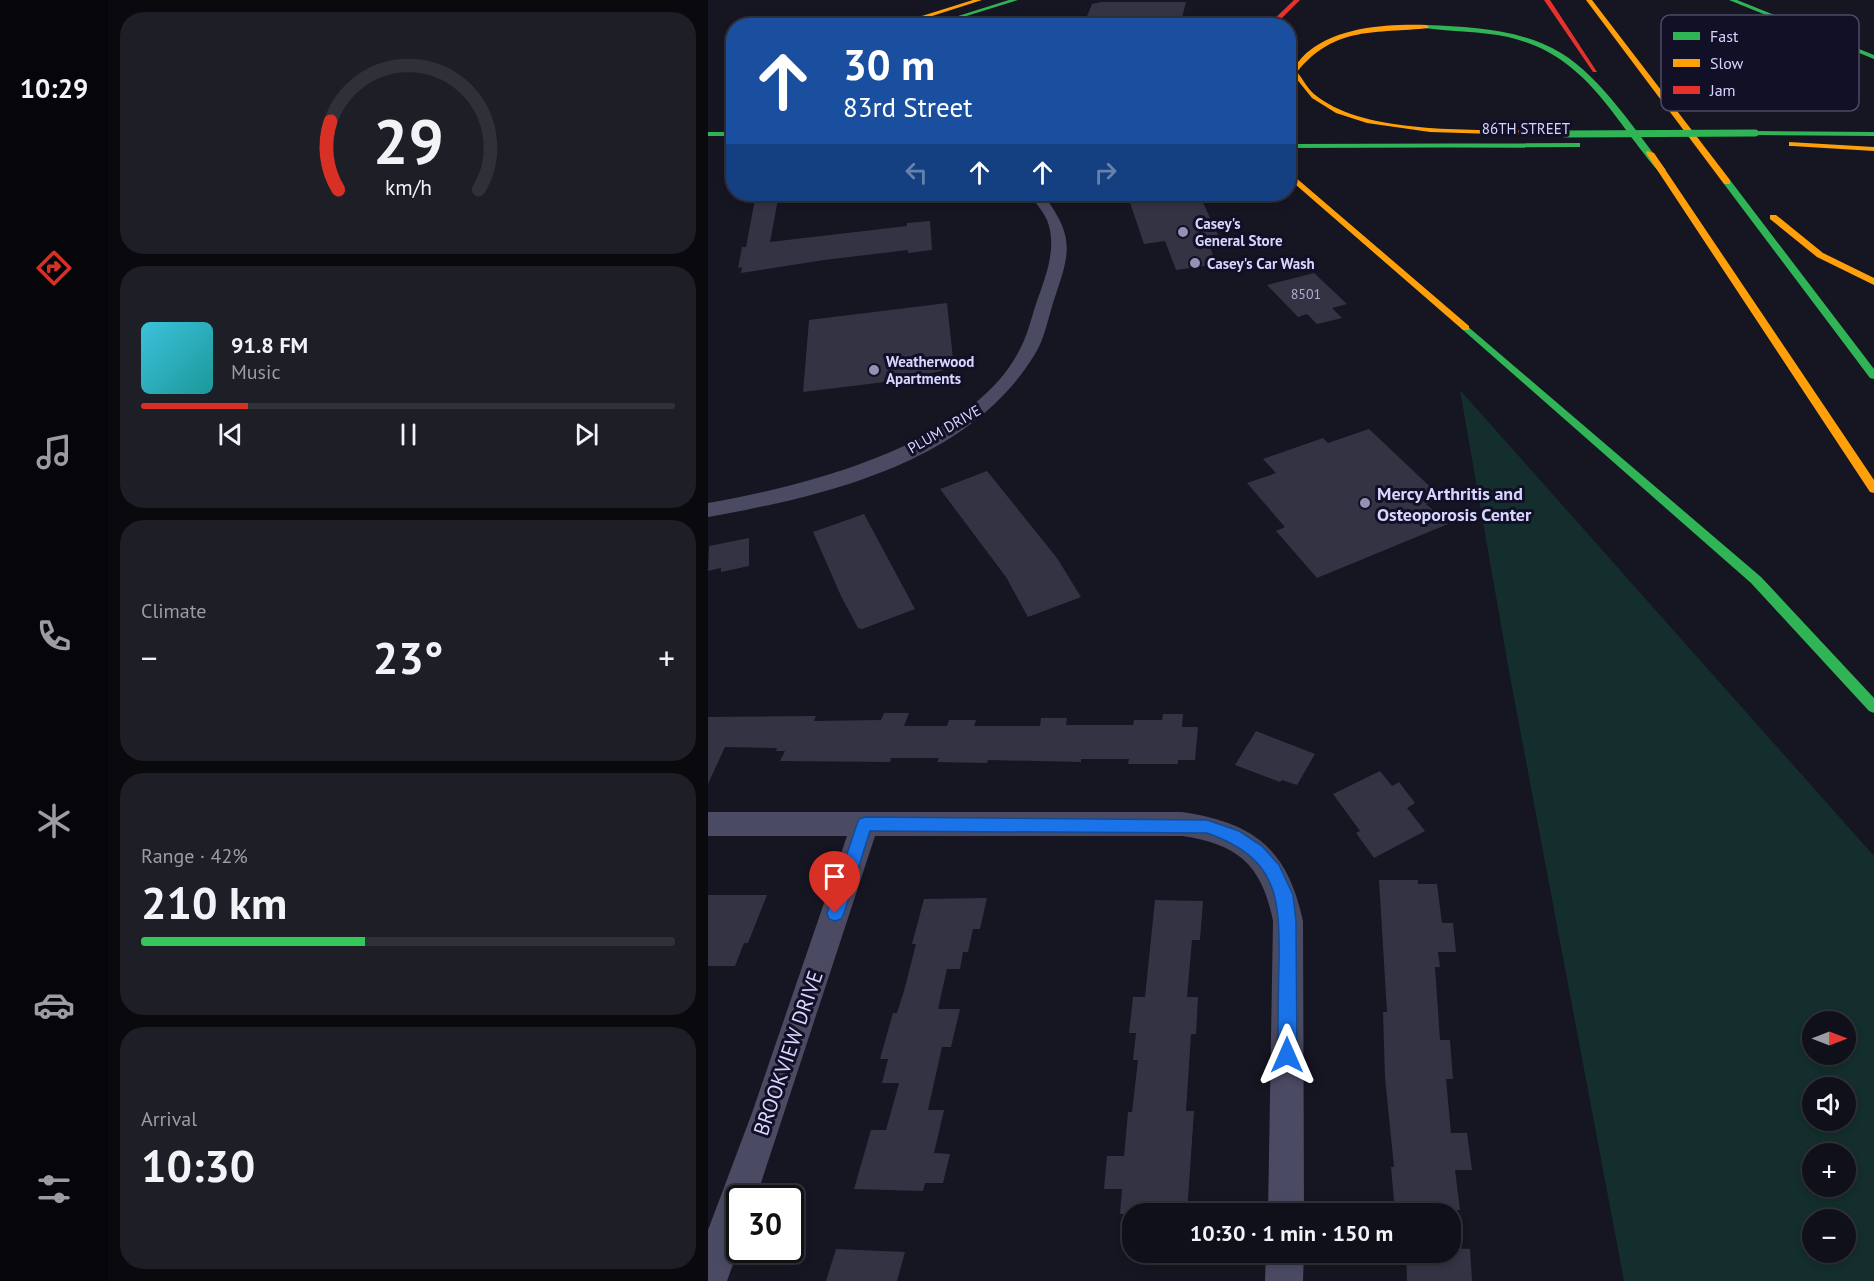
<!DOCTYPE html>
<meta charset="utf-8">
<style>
body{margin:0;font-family:"PT Sans",sans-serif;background:#1e1e27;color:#f1f3f6;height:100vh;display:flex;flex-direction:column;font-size:22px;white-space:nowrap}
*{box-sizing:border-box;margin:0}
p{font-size:20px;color:#9c9da2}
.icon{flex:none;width:33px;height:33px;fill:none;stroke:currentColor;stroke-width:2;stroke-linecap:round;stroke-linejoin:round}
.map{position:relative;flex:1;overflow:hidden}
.panel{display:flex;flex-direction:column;gap:12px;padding:12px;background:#09090e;width:600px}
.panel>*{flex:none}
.banner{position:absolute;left:18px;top:18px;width:570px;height:183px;border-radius:24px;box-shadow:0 3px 9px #0003,0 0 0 2px #303039;background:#1a4fa0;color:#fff;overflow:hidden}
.needle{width:39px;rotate:90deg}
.tools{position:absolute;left:1094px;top:1011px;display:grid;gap:12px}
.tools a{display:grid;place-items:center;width:54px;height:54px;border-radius:50%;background:#10101a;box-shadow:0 3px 9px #0003,0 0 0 2px #303039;font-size:30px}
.speed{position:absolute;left:18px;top:1185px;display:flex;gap:12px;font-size:30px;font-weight:700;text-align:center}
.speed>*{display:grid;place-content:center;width:78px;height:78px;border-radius:50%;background:#10101a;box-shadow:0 3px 9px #0003,0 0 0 2px #303039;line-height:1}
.speed .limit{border:3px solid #111;border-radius:9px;background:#fff;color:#111}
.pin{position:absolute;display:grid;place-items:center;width:51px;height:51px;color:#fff;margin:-62px -26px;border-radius:50% 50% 50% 0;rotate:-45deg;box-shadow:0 0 6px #0007}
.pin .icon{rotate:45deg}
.me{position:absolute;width:66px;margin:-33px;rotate:0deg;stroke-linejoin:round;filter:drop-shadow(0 0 4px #0008)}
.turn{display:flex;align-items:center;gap:21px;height:126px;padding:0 18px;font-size:27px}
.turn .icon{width:78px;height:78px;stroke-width:2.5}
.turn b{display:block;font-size:42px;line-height:51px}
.lanes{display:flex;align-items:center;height:57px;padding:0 18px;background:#0003;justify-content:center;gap:30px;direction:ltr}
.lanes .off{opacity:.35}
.big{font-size:45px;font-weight:800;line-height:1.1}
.panel .widget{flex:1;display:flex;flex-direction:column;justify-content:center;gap:9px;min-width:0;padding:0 21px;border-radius:24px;background:#1e1e27}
.panel .dial{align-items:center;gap:0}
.dial svg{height:156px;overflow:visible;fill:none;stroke:#303039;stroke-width:7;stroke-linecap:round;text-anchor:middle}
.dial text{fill:#f1f3f6;stroke:none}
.song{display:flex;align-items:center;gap:18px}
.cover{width:72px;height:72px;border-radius:9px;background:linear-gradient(135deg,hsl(190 70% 55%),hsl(180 70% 35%))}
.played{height:6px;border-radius:3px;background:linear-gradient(90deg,#d93025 20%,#303039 20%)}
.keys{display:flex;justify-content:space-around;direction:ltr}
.heat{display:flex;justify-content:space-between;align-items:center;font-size:33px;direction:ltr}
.charge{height:9px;border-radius:4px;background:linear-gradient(90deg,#34c759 42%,#303039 0)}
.trip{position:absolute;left:414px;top:1203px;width:339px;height:60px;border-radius:24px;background:#10101a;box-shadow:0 3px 9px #0003,0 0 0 2px #303039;font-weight:800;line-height:60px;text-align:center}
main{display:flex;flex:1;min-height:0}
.tab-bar{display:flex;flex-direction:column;width:108px;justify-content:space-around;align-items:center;background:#06060a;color:#9c9da2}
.tab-bar .icon{width:42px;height:42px}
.tab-bar .on{color:#d93025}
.tab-bar b{font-size:27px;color:#f1f3f6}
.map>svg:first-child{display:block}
.green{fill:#132e2c;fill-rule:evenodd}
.building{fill:#343344}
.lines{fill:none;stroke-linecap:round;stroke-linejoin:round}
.street{fill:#4a4b63;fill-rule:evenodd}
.fast{fill:#30b455;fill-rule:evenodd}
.slow{fill:#ff9f0a;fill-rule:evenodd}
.jam{fill:#e5322d;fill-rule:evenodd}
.fast-bridge{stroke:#30b455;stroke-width:7}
.route{fill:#1a73e8;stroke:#114b97;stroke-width:1.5}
.poi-dot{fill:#9392b2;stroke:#111027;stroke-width:2}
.labels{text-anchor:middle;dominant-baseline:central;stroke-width:6;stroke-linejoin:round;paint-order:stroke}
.far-number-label{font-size:14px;fill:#aeadd0}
.far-street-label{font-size:15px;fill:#d6d6ff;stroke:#111027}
.far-poi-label{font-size:15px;font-weight:bold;fill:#d6d6ff;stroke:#111027;text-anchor:start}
.poi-label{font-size:18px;font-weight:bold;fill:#d6d6ff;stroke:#111027;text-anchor:start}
.near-street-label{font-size:21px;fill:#d6d6ff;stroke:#111027}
.key{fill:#111027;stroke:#4c4b68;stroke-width:1.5}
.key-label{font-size:16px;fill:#d6d6ff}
</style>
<main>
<nav class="tab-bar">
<b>10:29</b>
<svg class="icon on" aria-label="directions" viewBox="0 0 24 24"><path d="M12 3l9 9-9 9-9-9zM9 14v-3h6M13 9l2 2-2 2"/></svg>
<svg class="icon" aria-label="music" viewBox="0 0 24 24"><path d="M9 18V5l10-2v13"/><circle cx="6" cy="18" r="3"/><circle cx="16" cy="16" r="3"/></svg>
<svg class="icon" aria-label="phone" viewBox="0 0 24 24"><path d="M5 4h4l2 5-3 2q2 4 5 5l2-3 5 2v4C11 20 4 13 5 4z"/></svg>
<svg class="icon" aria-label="climate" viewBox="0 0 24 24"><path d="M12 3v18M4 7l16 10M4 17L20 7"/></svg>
<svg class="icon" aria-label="car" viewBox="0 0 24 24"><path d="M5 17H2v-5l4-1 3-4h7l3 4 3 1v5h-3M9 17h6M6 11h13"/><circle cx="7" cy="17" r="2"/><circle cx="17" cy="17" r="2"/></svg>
<svg class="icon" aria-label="filters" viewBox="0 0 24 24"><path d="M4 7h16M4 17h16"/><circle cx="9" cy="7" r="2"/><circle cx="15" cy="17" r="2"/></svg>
</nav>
<section class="panel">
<div class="widget dial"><svg viewBox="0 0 100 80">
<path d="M14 69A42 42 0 1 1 86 69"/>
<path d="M14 69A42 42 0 0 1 10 34" stroke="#d93025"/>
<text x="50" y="56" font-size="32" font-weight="700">29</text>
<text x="50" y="72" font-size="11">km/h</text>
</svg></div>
<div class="widget">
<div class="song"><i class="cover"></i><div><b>91.8 FM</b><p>Music</p></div></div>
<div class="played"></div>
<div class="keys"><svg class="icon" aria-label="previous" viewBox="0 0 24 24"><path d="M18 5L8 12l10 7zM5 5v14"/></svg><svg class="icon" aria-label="pause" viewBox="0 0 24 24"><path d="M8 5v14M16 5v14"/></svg><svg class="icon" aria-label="next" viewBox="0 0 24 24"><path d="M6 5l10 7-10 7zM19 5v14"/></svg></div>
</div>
<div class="widget"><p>Climate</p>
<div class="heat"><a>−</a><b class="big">23°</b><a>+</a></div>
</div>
<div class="widget"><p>Range · 42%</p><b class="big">210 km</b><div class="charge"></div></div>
<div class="widget"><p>Arrival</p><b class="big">10:30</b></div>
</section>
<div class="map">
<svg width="1166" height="1281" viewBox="0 0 1166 1281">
<rect width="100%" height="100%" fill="#161522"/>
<path class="green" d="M752 390 1166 856V1281H916L801 671ZM1104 1022H1137V1054H1104ZM1104 1088H1137V1120H1104ZM1104 1154H1137V1186H1104ZM1104 1220H1137V1252H1104Z"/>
<path class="building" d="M393 2H478L472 26H375L384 4Z
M48 194H71L62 242 199 226V223L222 221 224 250 200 253V250L116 260 33 273 34 267 30 268 34 247H38Z
M419 194H491L510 235 497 236 509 264 468 270 457 241 436 244Z
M606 273 639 304 624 308 634 318 609 324 599 314 590 317 559 285Z
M239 303 246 368 193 380 95 392 101 320Z
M661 429 734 498 718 504 740 524 609 578 568 531 577 527 539 483 568 473 555 459 615 438 620 443Z
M279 471 349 558 373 597 320 617 298 577 232 489Z
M156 514 207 609 154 629 150 628 133 596 105 532Z
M41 538V566L13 572V568L0 571 1 546Z
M176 713H201L196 726H239L241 720H268L266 726H332L333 718H359L358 725H425L426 720H454L455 714H475L474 727H490L487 760H470V764H420L421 759H373V762L280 760 279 763 229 762 231 758H183L182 762 72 761 77 751H68L69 748 17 747 0 784V717L108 716 106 721 173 720Z
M548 731 607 754 589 785 574 780 572 782 527 765Z
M672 771 684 786 691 782 707 803 699 808 717 831 666 858 648 833 652 831 625 794Z
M671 880H710V884H729L734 923H745L748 952H730L732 967H727L732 1040H742L745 1079H738L743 1133H759L764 1170H747L752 1210 687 1212 683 1167H686L677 1077 675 1012H679Z
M0 895H59L40 943H36L27 966H0Z
M279 898 272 929H265L260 952H255L252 969H239L230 1009H252L243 1047H234L220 1110H236L226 1153 242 1154 235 1183H217L215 1191 146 1189 163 1130H178L191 1083H174L180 1059H172L185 1013H189L196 991 208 944H204L216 899Z
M447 900 495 901 492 940H484L479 997H490L488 1034H483L478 1111H486L479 1214H412L414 1189H396L399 1156H416L420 1112H424L430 1060H425L428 1033H421L425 997H437Z
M742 1248 762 1249 764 1281H699L698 1252H742Z
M128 1249 197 1252 189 1281H118Z"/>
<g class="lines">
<path class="street" d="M321 194H335C368 239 362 252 345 303 340 319 336 340 327 354 261 463 117 496 0 517V503C96 486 262 445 311 351 319 337 323 319 328 304 337 278 350 248 339 220 335 211 327 202 321 194Z
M0 812H474C546 823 579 848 595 921L596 1214H560L565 921C554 865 530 844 474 836H167L48 1198H32V1245L19 1281H0V1230L44 1113 139 836H0Z
M558 1252H596L595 1281H557Z"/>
<path class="fast" d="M301 0H310L252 18 247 17Z
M1021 0H1029L1166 55V59Z
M719 25C764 27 813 29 853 53 893 77 929 133 958 170L951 172C903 116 878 55 800 37 772 31 744 32 717 28Z
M1044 131 1166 132V136L1047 135 1043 133Z
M0 132H26V136H0Z
M872 143V147H869L580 148V144Z
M1016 180H1022L1166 369V379L1162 378 1016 184Z
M758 325 1053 577 1166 698V713L1161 711 1043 583 755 330 753 328Z"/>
<path class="slow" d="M265 0H274L193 26H182Z
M878 0H884L1022 180V184H1016Z
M719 25 721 28C668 34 627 25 589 72 595 79 599 88 606 94 660 139 781 127 848 132H851V136L722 132 659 123 628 113 604 98 583 72C588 65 594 56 601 51 633 26 681 24 719 25Z
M1081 142 1166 147V151L1084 146H1081Z
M939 151 946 153 1166 480V493L1162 492 938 153Z
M580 171 761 326V330H755L580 178Z
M1062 215H1068L1115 253 1166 278V285L1109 257 1062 219Z"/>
<path class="jam" d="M586 0H592L566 26H559Z
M836 0H842L889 72H885Z"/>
<path class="fast-bridge" d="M858 134 1047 133"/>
</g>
<path class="route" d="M157 817 499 820 531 831 554 846 571 865 585 895 588 921 589 1055 586 1062 579 1065 573 1062 570 1055C570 1025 570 994 571 964 572 897 570 858 499 833L162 831 136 913 133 919 127 921 121 919 119 913 149 824 151 819Z"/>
<g class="poi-dot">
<circle cx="475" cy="232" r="6"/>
<circle cx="487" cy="263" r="6"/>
<circle cx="166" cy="370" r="6"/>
<circle cx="657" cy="503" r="6"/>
</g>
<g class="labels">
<g class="far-number-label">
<text x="598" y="294">8501</text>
</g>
<g class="far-street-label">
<text x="818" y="128">86TH STREET</text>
<text transform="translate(236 429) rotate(-30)">PLUM DRIVE</text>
</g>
<g class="far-poi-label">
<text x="487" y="223">Casey's<tspan x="487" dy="17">General Store</tspan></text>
<text x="499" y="263">Casey's Car Wash</text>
<text x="178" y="361">Weatherwood<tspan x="178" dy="17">Apartments</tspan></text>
</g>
<g class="poi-label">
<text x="669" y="493">Mercy Arthritis and<tspan x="669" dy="21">Osteoporosis Center</tspan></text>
</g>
<g class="near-street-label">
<text transform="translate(80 1053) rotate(-71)">BROOKVIEW DRIVE</text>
</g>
</g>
<rect x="953" y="15" width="198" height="96" rx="9" class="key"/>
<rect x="965" y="32" width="27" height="8" fill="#30b455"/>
<rect x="965" y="59" width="27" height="8" fill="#ff9f0a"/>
<rect x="965" y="86" width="27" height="8" fill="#e5322d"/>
<g class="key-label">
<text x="1002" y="42">Fast</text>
<text x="1002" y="69">Slow</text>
<text x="1002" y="96">Jam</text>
</g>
</svg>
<div class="tools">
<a><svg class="needle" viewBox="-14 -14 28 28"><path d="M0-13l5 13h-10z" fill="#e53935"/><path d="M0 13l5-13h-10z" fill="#9c9da2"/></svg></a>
<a><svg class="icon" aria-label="sound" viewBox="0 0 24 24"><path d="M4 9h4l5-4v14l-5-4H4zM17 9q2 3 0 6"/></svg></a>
<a>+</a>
<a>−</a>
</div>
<div class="speed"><div class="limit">30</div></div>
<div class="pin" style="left:127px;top:913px;background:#d93025"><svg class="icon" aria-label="arrive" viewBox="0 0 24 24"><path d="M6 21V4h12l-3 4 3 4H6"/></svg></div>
<svg class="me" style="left:579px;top:1055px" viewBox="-20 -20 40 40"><path d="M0-17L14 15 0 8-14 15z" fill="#1a73e8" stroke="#fff" stroke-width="4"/></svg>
<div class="trip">10:30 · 1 min · 150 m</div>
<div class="banner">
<div class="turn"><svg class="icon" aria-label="ahead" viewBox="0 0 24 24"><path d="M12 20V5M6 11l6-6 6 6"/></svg><div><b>30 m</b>83rd Street</div></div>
<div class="lanes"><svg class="icon off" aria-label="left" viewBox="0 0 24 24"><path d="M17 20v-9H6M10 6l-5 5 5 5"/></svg><svg class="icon" aria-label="ahead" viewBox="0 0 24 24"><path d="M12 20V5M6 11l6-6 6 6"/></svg><svg class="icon" aria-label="ahead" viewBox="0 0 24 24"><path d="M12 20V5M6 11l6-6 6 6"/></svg><svg class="icon off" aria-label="right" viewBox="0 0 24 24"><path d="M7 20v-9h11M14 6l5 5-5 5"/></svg></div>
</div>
</div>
</main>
